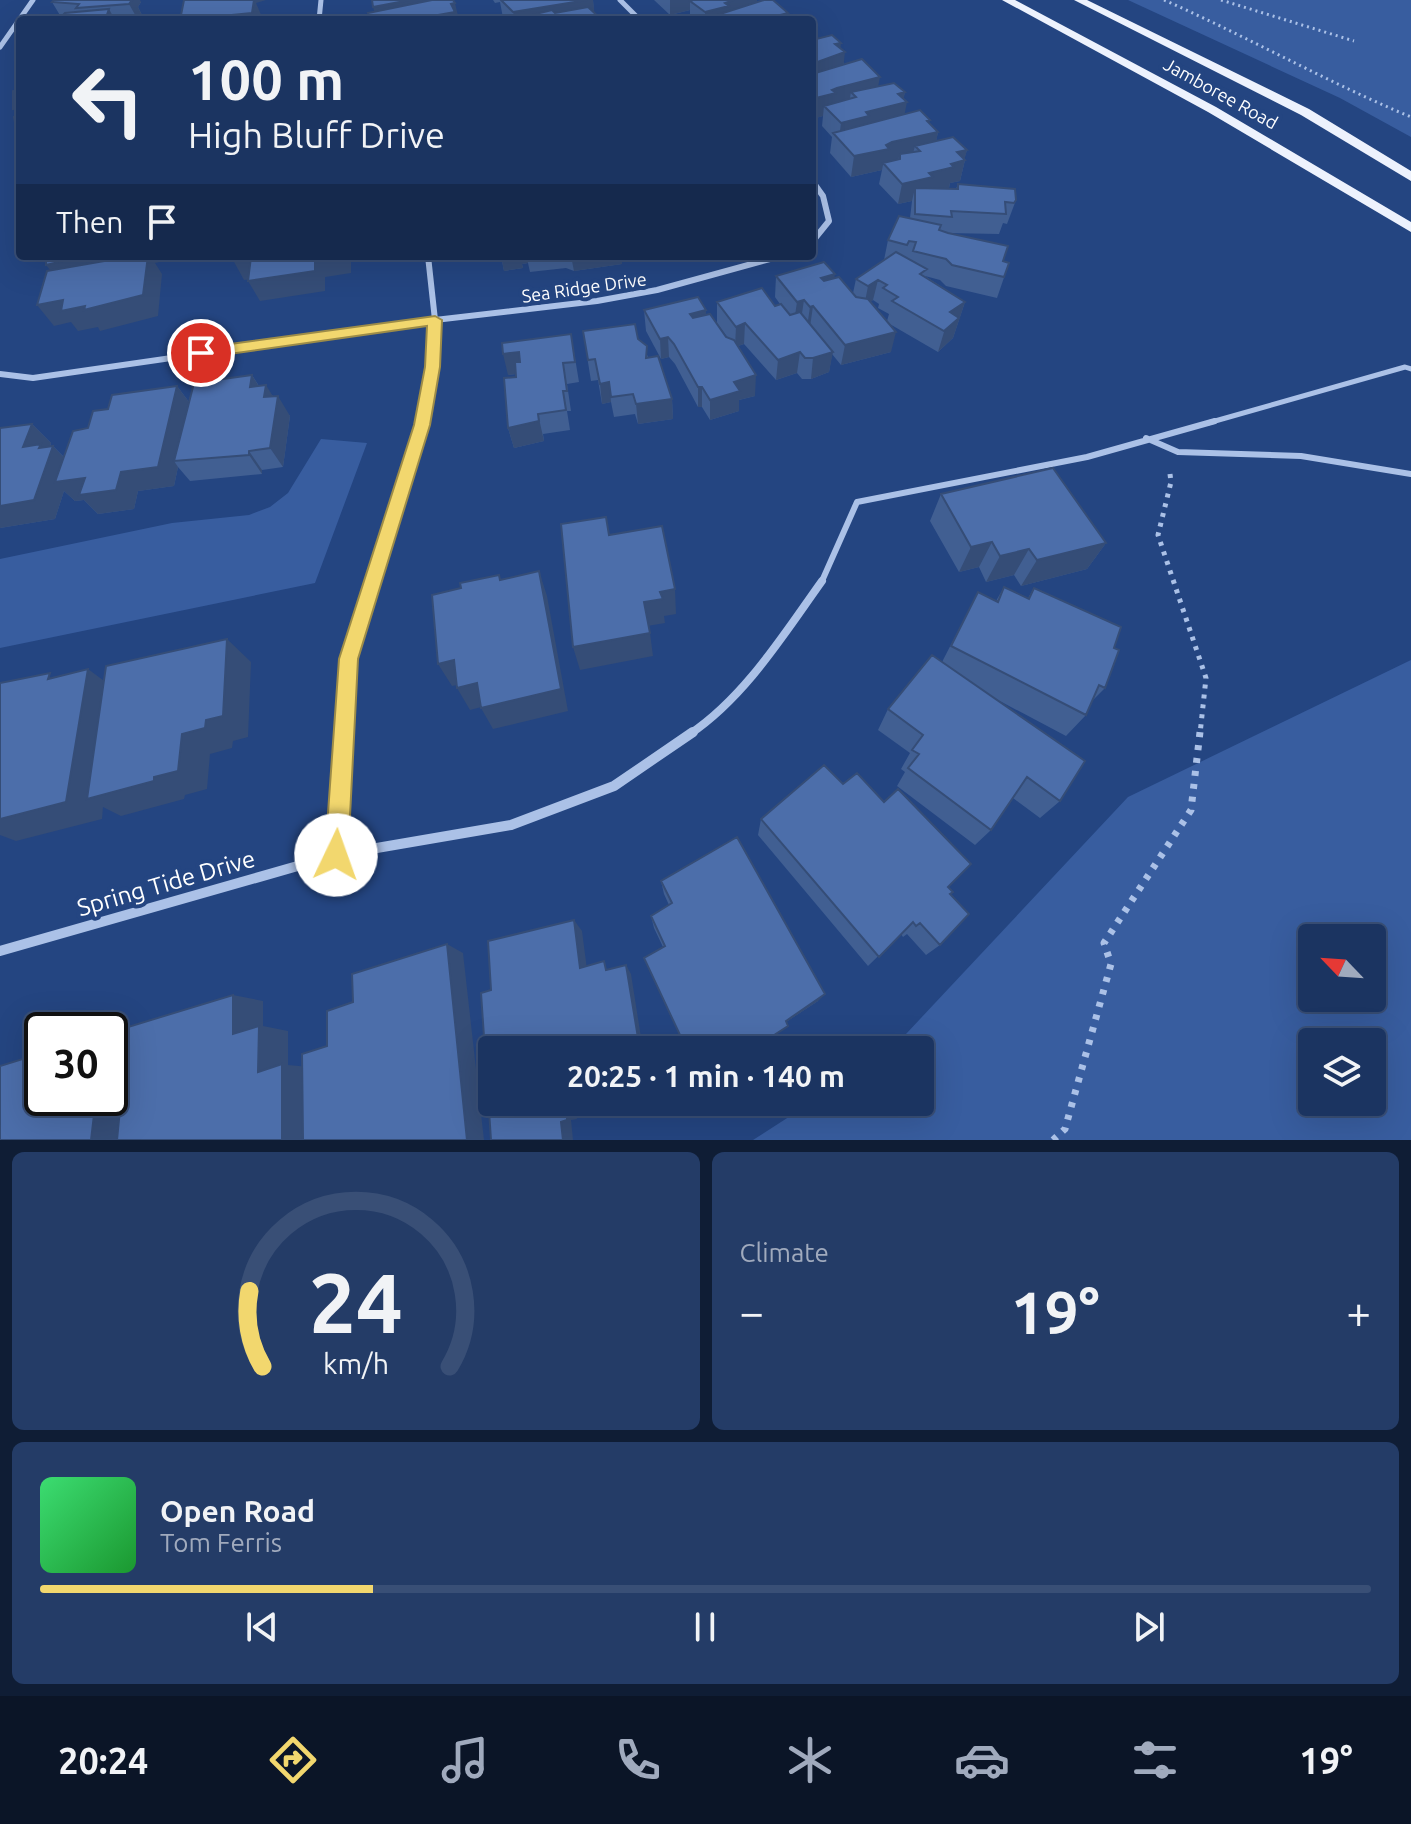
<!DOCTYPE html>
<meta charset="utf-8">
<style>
body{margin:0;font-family:Ubuntu,sans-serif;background:#243c67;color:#f1f3f6;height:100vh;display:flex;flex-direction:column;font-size:30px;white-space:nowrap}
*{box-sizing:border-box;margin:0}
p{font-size:26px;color:#a0aabd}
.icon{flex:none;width:44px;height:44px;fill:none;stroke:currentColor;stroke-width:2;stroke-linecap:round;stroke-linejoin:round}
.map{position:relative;height:1140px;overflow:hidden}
.details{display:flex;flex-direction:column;gap:12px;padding:12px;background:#0f1d35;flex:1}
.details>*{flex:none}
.hud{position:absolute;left:16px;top:16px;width:800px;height:244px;border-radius:8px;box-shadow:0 8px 32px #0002,0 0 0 2px #394f76;background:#1b3461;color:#f1f3f6;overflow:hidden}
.needle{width:52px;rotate:295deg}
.fabs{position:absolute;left:1298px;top:924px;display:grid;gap:16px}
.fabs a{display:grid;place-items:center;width:88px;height:88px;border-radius:8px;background:#1b3461;box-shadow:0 8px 32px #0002,0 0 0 2px #394f76;font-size:40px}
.speed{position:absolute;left:24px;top:1012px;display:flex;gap:16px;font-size:40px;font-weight:700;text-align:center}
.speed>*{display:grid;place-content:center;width:104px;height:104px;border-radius:50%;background:#1b3461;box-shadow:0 8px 32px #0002,0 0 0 2px #394f76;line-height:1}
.speed .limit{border:4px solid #111;border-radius:12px;background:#fff;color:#111}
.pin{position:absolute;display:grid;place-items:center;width:68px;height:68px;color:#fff;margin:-34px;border:4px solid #fff;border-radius:50%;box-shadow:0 2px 8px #0007}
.me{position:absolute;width:88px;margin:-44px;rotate:3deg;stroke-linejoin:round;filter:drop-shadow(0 0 6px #0008)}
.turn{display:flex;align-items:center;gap:28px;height:168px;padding:0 40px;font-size:36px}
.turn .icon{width:104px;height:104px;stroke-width:2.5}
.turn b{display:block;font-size:56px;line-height:68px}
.then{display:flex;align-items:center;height:76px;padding:0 40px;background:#0003;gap:16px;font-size:30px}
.big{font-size:60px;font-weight:700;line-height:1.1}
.details .card{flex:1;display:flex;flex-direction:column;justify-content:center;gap:12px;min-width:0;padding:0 28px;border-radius:12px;background:#243c67}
.details .dial{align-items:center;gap:0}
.dial svg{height:208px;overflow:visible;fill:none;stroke:#394f76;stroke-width:7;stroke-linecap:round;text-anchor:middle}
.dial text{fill:#f1f3f6;stroke:none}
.song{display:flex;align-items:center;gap:24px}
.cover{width:96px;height:96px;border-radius:12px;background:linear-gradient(135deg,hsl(140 70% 55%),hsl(130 70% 35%))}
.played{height:8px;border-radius:4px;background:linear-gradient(90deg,#f2d76e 25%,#394f76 25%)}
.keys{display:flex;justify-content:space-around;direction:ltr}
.heat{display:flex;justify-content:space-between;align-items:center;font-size:44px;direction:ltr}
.details .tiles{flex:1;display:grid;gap:12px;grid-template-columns:1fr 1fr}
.card:last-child{grid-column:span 2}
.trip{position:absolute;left:478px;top:1036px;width:456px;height:80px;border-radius:8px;background:#1b3461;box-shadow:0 8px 32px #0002,0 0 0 2px #394f76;font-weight:700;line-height:80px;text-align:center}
.dock{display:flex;height:128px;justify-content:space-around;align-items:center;background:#0b1527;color:#a0aabd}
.dock .icon{width:56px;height:56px}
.dock .selected{color:#f2d76e}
.dock b{font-size:36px;color:#f1f3f6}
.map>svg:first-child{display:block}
.green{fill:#385d9f;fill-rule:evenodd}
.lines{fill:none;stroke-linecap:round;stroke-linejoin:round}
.path-far2{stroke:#abc1e7;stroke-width:3;stroke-dasharray:2 4;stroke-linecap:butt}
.path-far1{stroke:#abc1e7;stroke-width:5;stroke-dasharray:4 6;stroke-linecap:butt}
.path{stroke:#abc1e7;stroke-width:7;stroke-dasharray:5 8;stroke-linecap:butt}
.lane-far1{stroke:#abc1e7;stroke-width:5}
.lane{stroke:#abc1e7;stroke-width:6}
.street-far3{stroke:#abc1e7;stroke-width:5}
.street-far2{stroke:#abc1e7;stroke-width:6}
.street-far1{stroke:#abc1e7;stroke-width:8}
.street{stroke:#abc1e7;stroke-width:10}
.primary{fill:#edf2fd;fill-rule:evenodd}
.wall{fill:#415f92;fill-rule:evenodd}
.shaded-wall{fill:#354d77}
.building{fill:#4c6eaa;stroke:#354d77;stroke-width:2}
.route{fill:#f2d76e;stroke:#9d8c48;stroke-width:2}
.labels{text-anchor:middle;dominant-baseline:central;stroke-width:8;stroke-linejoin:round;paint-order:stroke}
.far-street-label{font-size:18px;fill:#fff;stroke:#244581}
.near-street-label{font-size:24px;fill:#fff;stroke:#244581}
</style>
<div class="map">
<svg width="1411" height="1140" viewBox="0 0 1411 1140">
<rect width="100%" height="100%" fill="#244581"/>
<path class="green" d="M1128 0H1411V137L1340 98Z
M321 439 367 443 315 583 0 648V559L172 523 249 515 270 507 288 493Z
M1411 660V1140H753L812 1102H920V1050H891L1128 797ZM1312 938H1372V998H1312ZM1312 1042H1372V1102H1312Z"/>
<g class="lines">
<path class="path-far2" d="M1164 0C1248 37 1327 82 1411 117
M1221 0 1354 41"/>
<path class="path-far1" d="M1170 474 1171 482 1158 535 1206 678 1200 734"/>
<path class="path" d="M1053 1140 1065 1129 1111 964 1104 943 1191 810 1200 732"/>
<path class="lane-far1" d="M1208 423 1405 367 1411 369"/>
<path class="lane" d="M1146 438 1178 452 1301 456 1411 474
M822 581 857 502 1087 457 1215 421"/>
<path class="street-far3" d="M620 0 640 20
M319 20 321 0
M0 47 33 0
M812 181 814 184"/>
<path class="street-far2" d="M812 242 829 221 823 196 813 182
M0 374 33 378 435 320 597 301 657 290 781 256
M422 423 432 367 435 320 428 256"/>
<path class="street-far1" d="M343 734 348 659 423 421
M690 734C745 697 784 634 822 581"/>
<path class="street" d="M336 855 344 732
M0 951 336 855 511 825 614 786 693 732"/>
<path class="primary" d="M1002 0H1015L1216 107 1411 222V232L1208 112Z
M1074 0H1087L1309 109 1411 171V181L1301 115Z"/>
</g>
<path class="wall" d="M493 0H593L594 13 602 20H506L503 18 500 2 495 3Z
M654 0H757V2L788 18 804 20H690V10L670 15Z
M52 2H141L138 7 143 17 141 20H58L61 17Z
M812 40 841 48 844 64 878 86 905 92 903 99 904 114 930 124 938 132 936 141 967 150 964 159 965 160 960 181 950 183 949 188 944 189H956L958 184 1016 200 1007 224 1003 223 999 234 947 233 1003 261 1009 263 997 298 946 286 940 280 925 276 965 302 953 338 938 352 888 323 891 352 841 365 832 354 829 372 811 379H802L797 373 776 380 744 344 738 346 755 396 739 400V411L710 420 702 407H698L675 364 669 357 661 359 646 331 644 310H706V315L726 337 728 338 717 323V302L775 306 780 304 775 297 776 276 834 278 853 293 856 279 884 260 888 240 910 218 912 201 898 204 879 184 882 170 851 177 830 153 832 137 822 126 823 116 812 119ZM873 300 879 304 878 308 889 314 887 321 870 302Z
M501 256H622V264L574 271 566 268 530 272 528 263 522 264 523 268 504 271Z
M583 331 638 339 672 399 673 419 638 424 635 414 614 417 611 402 602 404 598 380 591 381Z
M571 334 579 382 567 384 571 411H567L570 430 543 434 544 441 514 448 508 428 516 374 508 375Z
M252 375 259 386 273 396 290 416 283 467 262 470V474L190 481 178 467 174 486 138 491 134 509 98 514 84 500 75 501 64 491 55 519 0 528V428L32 424 51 443 50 447 53 446 64 457 88 428 108 409 177 386 189 402Z
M941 494 1106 543 1087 569 1021 586 1014 575 986 582 979 567 959 572 930 521Z
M1004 587 1028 598 1034 588 1114 648 1105 688 1092 701 1086 715 1066 736 996 699 1060 801 1040 818 1013 798 991 830 975 845 897 786 905 772 901 769 910 753 878 730 888 709 942 662 978 592 996 601Z
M843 784 948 887 950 894 940 945 926 955 907 934 903 937 901 934 868 966 758 835 761 819Z
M661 881 818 1001 786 1022 782 1030 663 947 654 928 651 916 669 905 664 894Z"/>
<path class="shaded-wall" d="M125 0H140L141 2 138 7 143 17 141 20H138L129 4Z
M230 0H266L256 3 262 17 261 20H187Z
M410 0H442L451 4 455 3 459 20H377L373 7Z
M587 0H593L595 18 515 20 513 12Z
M670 0H710L690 1V10L670 15Z
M734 0H757V12L717 15V20H705V12Z
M109 9 115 20H105Z
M788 13V20H761Z
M841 43 840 54 845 52 843 71 812 83V64L835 44Z
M880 77 876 97H856L851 92 849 104 824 106 823 116 812 119V99L837 88Z
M905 92 903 103 907 102 903 122 839 139 841 123 866 112 898 94Z
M20 108V120L13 109Z
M930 120 927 135 938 132 934 153 920 151 915 146 912 157 900 154 898 160 883 165 882 170 851 177 854 156 886 145 927 121Z
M967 150 964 161 965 160 960 181 950 183 949 188 929 192 915 188 912 201 898 204 902 184 929 173 957 152Z
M84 256H164V261L155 263 162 274 158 316 100 331 98 327 78 331 71 322 54 326 37 305 63 286 46 265Z
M320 256H351V273L325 277V291L260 301 248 281Z
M501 256H520L523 268 504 271Z
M520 256H527L528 263 522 264Z
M571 256H622V264L574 271Z
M251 257 262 278 244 280 233 260Z
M835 274 832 294 821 278Z
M878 280 873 300 864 307 868 286Z
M804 300 801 320 794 322 797 302Z
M965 302 953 338 938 352 950 312Z
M813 306 810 327H807L810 307Z
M706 310V330L691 335 690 314Z
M745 323 744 344 735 347 736 327Z
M896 332 891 352 841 365 845 345Z
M668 337 669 357 661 359 660 339Z
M519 352 524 373 508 375 503 354Z
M800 352 797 373 776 380 778 360Z
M833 352 829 372 811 379 813 358Z
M252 375 264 395 266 385 277 403 278 396 290 416 283 467 270 448 250 387Z
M756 375 755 396 739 400V411L710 420V400L734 382Z
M609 382 611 402 602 404 600 384Z
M177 386 192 406 174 461 178 467 174 486 138 491 134 509 98 514 84 500 75 501 64 491 55 519 0 528V506L32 424 51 443 48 451 53 446 72 466 121 472Z
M698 387H702V407H698Z
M672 399 673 419 638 424 636 404Z
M538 414 544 441 514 448 508 428Z
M249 451 262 470V474L249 455Z
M992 542 979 567 959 572 971 547Z
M1106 543 1087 569 1021 586 1037 560Z
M1029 549 1014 575 986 582 1000 556Z
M539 571 547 596 568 711 493 729 481 708Z
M675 589 676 614 664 616 665 623 647 626 644 602 660 592Z
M650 633 653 656 580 670 573 647Z
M227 639 251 662 248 737 233 741 232 748 210 754 207 789 185 795 184 799 121 816 103 807 102 819 16 841 0 835V810L88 669 119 692 154 777 182 734 206 720Z
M454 660 467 683 452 686 438 664Z
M477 683 489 705 470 710 457 688Z
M574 920 582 931 588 977 580 968Z
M447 944 463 953 484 1140H467Z
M626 965 631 974 643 1050H640Z
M825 994 818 1001 780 1026 786 1021Z
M233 995 263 1001V1026L288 1031V1065L310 1067 311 1140H282L258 1072 233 1034Z
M788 1026 753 1050H751Z
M110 1037 139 1040 133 1140H91L96 1098H110Z
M611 1102H617L576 1114 577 1119 571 1120 573 1140H563L561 1122 567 1114Z"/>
<path class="building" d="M54 0H132L129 4 76 8 79 4 52 2Z
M184 0H254L252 13 180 20Z
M372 0H410L373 7Z
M432 0H453L455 3 451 4 455 12 410 20H371L368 13Z
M501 0H587L513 12Z
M693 0H734L725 3 729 6 705 12 690 1Z
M764 0H773L788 13 761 20H702L713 17 723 19 717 15Z
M588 7 602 20H511L552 10 555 13Z
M109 9 105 20H58L65 13Z
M456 15 461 20H434Z
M797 16 804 20H783Z
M252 17V20H229Z
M832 35 841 43 835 44 845 52 812 64V40Z
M862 59 880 77 837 88 832 90 836 93 812 99V74Z
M894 83 905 92 898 94 907 102 866 112 869 116 841 123 824 106 856 97 851 92Z
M20 90V108L13 109V91Z
M920 110 930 120 927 121 938 132 892 142 886 145 889 149 854 156 833 133Z
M20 115V137L18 138 14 117Z
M953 137 967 150 957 152 965 160 951 164 954 167 929 173 933 177 902 184 883 163 900 159V154L920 151 915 146Z
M958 184 1015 189 1016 200 1014 203 1005 202 1006 214 951 211 952 217 915 214V188L958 189Z
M899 216 941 225 939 230 948 233 1008 246 1003 261 1009 263 1004 277 952 265 946 259 913 251 916 242 909 241 907 245 888 240Z
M896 252 927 269 920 274 965 302 950 312 959 318 944 331 892 301 898 297 883 288 887 285 878 280 868 286 856 279Z
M46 256H84L46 265Z
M133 256H148L143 295 84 310 85 306 61 311 63 300 37 305 47 271Z
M233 256H320L315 257V271L248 281 251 257 233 260Z
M824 262 835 274 821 278 824 281 839 277 856 297 868 299 896 332 845 345 813 306 810 307 804 300 797 302 776 276Z
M762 288 775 306 781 304 790 315 800 312 833 352 813 358H805L800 352 778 360 745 323 736 327 717 302Z
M698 297 706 310 690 314 693 318 710 314 726 337 734 340 756 375 734 382 740 391 710 400 702 387H698L674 344 668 337 660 339 644 310Z
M635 324 638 339 647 346 646 358 658 356 672 399 636 404 633 394 611 397 609 382 600 384 595 359 588 360 583 331Z
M571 334 575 362 563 363 567 391H563L566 410 538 414 539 421 508 428 504 378 516 377 515 362H520L519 352 503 354 502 343Z
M252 375 250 387 266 385 264 397 278 396 270 448 249 451V455L174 461 194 383Z
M177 386 158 467 121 472 116 490 79 495 85 478 55 482 73 431 88 428 93 411 108 409 112 395Z
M32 424 23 447 41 444 39 448 53 446 34 500 0 506V428Z
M1053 468 1106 543 1037 560 1029 549 1000 556 992 542 971 547 941 494Z
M606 517 609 535 662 526 675 589 660 592 663 599 644 602 650 633 573 647 561 524Z
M539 571 561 689 481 708 477 683 457 688 454 660 438 664 432 595 461 588 460 583 499 575 500 580Z
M1004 587 1029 599 1034 588 1121 627 1114 648 1119 650 1105 688 1099 685 1086 715 951 646 978 592 998 602Z
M227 639 223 716 206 720 205 728 182 734 178 771 154 777V781L87 799 106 666Z
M932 655 1085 761 1060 801 1027 777 991 830 908 768 919 754 912 750 923 735 888 709Z
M88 669 66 802 0 819V683L50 673 48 679Z
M824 765 843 784 857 773 884 802 898 789 971 864 948 887 953 892 950 894 969 914 940 945 920 923 916 926 913 922 879 957 761 819Z
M737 837 825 994 786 1021 788 1026 751 1050H687L644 958 665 946 651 916 672 903 661 881Z
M574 920 580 968 604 961 606 970 626 965 640 1050H492V1102H611L567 1114V1120L561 1122 563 1140H491L481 993 491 990 488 941Z
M447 944 467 1140H303L302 1054 327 1046V1011L353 1002 352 974Z
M233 995V1034L259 1026 258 1072 282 1064V1140H117L128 1027Z
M42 1053V1098H96L91 1140H0V1066Z"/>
<path class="route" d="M435 316 442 320 440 367 430 425 358 659 348 855 344 863 336 866 328 863 325 855 339 659 414 425 425 367 427 326 201 358 194 353 201 348Z"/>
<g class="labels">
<g class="far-street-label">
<text transform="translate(1221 93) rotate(29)">Jamboree Road</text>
<text transform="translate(584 287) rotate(-8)">Sea Ridge Drive</text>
</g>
<g class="near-street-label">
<text transform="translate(166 883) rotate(-16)">Spring Tide Drive</text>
</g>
</g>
</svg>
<div class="fabs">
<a><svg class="needle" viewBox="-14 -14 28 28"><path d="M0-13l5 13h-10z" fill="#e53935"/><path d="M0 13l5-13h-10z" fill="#a0aabd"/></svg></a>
<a><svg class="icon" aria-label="layers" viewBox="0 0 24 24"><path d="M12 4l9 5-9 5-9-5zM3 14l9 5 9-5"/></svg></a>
</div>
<div class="speed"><div class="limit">30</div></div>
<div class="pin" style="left:201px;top:353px;background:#d93025"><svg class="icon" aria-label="arrive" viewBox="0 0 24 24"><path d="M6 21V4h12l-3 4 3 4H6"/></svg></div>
<svg class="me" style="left:336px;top:855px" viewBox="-20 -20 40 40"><circle r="19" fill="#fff"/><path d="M0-13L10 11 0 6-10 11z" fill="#f2d76e"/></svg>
<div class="trip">20:25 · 1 min · 140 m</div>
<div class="hud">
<div class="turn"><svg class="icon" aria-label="left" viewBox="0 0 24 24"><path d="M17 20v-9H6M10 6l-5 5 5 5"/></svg><div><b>100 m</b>High Bluff Drive</div></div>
<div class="then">Then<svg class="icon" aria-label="arrive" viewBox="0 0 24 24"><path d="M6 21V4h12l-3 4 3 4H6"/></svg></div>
</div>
</div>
<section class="details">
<div class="tiles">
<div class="card dial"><svg viewBox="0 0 100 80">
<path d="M14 69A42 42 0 1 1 86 69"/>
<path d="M14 69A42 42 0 0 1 9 40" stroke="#f2d76e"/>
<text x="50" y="56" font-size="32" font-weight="700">24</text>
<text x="50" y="72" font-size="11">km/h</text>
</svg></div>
<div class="card"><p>Climate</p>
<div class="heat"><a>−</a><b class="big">19°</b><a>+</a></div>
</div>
<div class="card">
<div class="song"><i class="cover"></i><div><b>Open Road</b><p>Tom Ferris</p></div></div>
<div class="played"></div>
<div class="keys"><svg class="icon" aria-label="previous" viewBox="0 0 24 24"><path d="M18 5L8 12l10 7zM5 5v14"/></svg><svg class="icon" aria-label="pause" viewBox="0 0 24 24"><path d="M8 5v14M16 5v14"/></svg><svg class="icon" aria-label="next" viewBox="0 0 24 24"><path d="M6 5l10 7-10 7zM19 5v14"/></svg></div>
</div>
</div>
</section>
<nav class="dock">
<b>20:24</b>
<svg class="icon selected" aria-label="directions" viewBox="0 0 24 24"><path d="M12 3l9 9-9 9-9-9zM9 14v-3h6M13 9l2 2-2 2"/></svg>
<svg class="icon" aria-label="music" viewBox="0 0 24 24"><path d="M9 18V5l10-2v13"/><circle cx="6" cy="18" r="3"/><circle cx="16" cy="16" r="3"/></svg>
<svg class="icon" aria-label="phone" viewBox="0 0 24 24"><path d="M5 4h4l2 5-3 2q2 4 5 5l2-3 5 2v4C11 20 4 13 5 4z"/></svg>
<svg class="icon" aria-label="climate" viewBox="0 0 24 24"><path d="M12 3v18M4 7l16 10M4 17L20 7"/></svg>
<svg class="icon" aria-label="car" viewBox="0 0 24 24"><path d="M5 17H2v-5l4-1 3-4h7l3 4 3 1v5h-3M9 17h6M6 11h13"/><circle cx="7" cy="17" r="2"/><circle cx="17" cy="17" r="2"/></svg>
<svg class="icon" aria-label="filters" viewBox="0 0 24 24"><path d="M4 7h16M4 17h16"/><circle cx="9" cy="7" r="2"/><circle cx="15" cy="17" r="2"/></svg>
<b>19°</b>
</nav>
